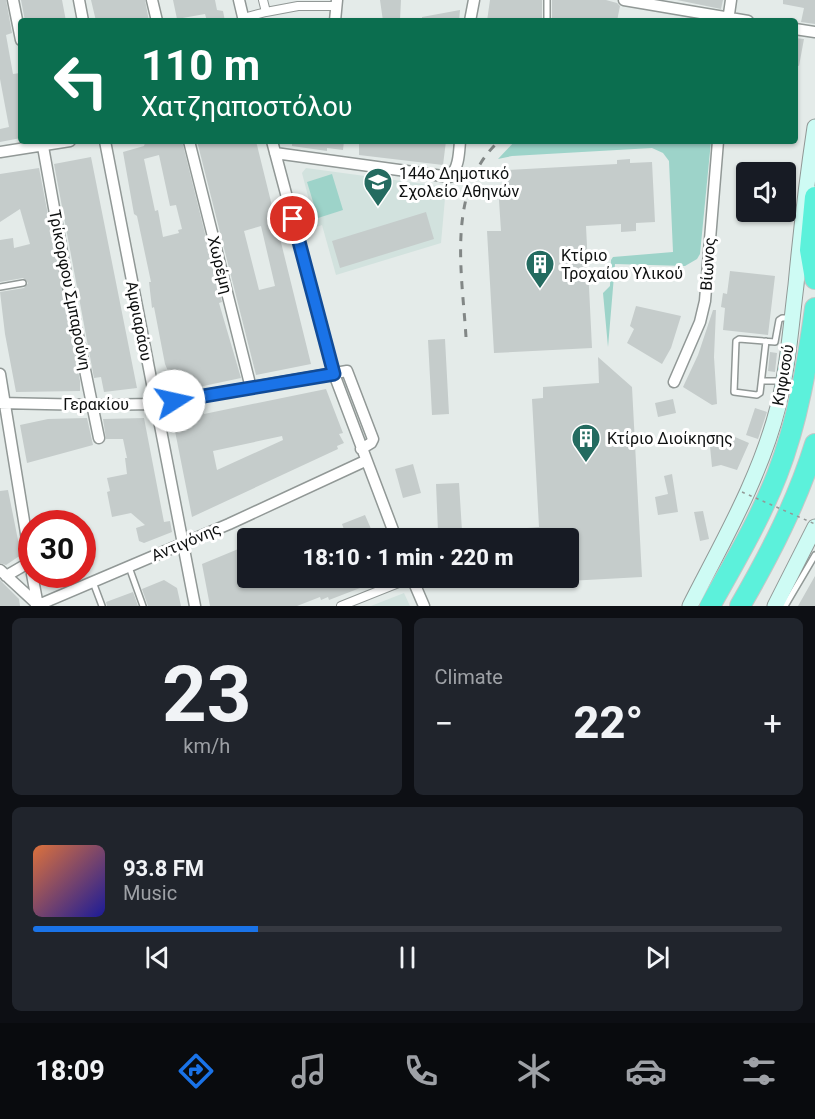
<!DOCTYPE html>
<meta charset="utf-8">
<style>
body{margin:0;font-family:Roboto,sans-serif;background:#20242c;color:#f1f3f6;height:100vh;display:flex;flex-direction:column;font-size:22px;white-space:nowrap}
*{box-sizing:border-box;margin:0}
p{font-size:20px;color:#9ea1a6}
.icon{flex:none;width:33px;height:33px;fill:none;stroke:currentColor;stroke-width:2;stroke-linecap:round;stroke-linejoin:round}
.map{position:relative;height:606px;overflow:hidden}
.panel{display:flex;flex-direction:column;gap:12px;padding:12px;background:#0d0f14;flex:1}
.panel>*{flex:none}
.top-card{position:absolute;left:18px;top:18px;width:780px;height:126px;border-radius:6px;box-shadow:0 2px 4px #0004;background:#0b6e4f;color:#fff;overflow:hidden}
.fabs{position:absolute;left:736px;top:162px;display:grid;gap:12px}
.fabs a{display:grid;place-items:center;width:60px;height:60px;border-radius:6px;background:#171b24;box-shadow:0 2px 4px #0004;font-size:30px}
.speed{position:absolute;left:18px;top:510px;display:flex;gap:12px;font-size:30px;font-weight:700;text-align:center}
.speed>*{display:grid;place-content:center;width:78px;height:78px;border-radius:50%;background:#171b24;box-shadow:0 2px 4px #0004;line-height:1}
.speed .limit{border:9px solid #d22;background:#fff;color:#111}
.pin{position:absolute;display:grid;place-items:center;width:51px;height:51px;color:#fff;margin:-26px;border:3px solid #fff;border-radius:50%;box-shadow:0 2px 6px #0007}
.me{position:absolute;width:66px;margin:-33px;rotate:80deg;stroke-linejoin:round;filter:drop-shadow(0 0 4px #0008)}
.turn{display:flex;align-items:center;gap:21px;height:126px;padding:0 24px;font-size:27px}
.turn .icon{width:78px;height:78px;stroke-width:2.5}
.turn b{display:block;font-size:42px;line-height:51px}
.big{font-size:45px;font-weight:800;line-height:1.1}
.panel .tile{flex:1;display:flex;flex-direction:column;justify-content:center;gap:9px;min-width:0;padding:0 21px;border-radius:9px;background:#20242c}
.panel .dial{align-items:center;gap:0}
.dial b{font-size:78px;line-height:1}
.song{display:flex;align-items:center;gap:18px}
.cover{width:72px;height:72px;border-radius:9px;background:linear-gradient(135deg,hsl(20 70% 55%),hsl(240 70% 35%))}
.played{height:6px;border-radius:3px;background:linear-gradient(90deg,#1a73e8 30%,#363941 30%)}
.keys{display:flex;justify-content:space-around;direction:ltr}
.heat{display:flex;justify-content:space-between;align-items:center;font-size:33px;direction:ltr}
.panel .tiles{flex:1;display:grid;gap:12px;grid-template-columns:1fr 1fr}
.tile:last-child{grid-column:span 2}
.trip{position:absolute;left:237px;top:528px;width:342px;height:60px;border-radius:6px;background:#171b24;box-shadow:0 2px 4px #0004;font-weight:800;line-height:60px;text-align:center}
.menu{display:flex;height:96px;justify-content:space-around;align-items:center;background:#090b0e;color:#9ea1a6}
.menu .icon{width:42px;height:42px}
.menu .selected{color:#1a73e8}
.menu b{font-size:27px;color:#f1f3f6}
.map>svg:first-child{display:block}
.built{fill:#d2e2de}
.green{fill:#9dd3c9}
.building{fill:#c5cccb;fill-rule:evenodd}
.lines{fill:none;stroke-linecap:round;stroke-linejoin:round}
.service-casing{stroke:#919896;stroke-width:8}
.pedestrian-casing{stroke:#919896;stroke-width:10}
.minor-casing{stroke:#919896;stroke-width:13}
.secondary-casing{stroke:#919896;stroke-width:17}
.motorway-casing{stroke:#c5c6c6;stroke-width:22}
.service{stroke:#fff;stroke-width:5}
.pedestrian{stroke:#fff;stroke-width:8}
.minor{stroke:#fff;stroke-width:10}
.secondary{stroke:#cefbf4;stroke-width:15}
.motorway{stroke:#5cf1db;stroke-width:20}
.rail{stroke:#828786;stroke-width:3;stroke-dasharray:8 8;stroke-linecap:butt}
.path-bridge{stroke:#939997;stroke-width:1.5;stroke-dasharray:3 4.5;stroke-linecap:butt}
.route-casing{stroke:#114b97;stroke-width:15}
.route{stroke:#1a73e8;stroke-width:10}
.labels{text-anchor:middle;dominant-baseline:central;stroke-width:6;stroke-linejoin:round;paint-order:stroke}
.poi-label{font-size:16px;fill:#0e1010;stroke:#fff;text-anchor:start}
.street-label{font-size:16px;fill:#0e1010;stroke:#fff}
</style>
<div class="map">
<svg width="815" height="606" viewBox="0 0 815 606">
<rect width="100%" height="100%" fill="#e4ebe9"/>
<path class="built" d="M306 168 446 187 441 243 336 275 322 225 316 227 302 173Z
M404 593 410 606H371Z"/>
<path class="green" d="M515 141H711L700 254 697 259 685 266 615 264 608 347 603 293 610 286 611 260 613 257 673 252 669 161 663 153 652 148 512 156 498 159Z
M332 174 343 210 318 218 307 182Z"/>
<path class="building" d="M0 0H6L12 33 6 35 13 74 20 73 21 78V138L0 142V129L9 127 0 79Z
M21 0H62L66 21H25Z
M91 0H145L149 21H96Z
M173 0H215L217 10 223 11 225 21H207L205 14 177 19Z
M380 0H401L400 21H383Z
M490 0H542V21H487Z
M552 0H606L617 3 620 6 617 21H552Z
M677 0H723L721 9Z
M783 0H815V24L801 22 804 8 783 4Z
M460 10 459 21H422V17Z
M795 38 804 39 799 66 795 65Z
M152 141H182L222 302 219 303 241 378 180 391 171 378 165 364 154 307 152 308 149 282H151L137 216 134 214 123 152 144 146 145 143ZM159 155 170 206 176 205 182 229 178 230 179 233 163 237 158 210 155 211 144 159Z
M197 141H210L211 144 222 141H256L311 364 256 375ZM261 226 275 286 259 290 244 231Z
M292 141H344L343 150 327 148V151L292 146Z
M359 141H446L443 165 359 155Z
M91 157 137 388 104 392 101 377 94 378 54 164Z
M630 159V163L652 162 655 222 636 223V231L621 232V224L586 226 592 348 494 353 487 231H501L498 185H506V170L617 164V160Z
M39 168 80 381V391L16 392 5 334 0 292 24 288 28 283 23 278 0 282V240L13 238 14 248 30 244 20 209 0 222V174Z
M426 212 434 239 340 268 332 241Z
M730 271 775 276 768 335 723 330 725 308 721 307 723 293 727 294Z
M636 306 681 316 671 348 662 364 627 343 634 329 630 326Z
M713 310H716L714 357 717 404 712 405 683 387 698 355Z
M445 339 449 414 432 415 428 340Z
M770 352 777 353 775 372 768 371Z
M598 357 632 387 642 577 568 581V538H527V528L539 527 532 399 543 398V387L599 383Z
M326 389 343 433 339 434 344 443 337 446 338 449 192 517 175 431 171 432 167 415 203 407 204 414ZM282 436 283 440 217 470 213 451Z
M673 399 676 413 658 417 655 403Z
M755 408 767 412 758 439 746 435Z
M87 418 93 445 27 463 20 425 48 419Z
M144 418 164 522 170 521 172 532 144 543 139 541 136 528 145 525 131 513 112 517 107 492 110 491 107 478 127 474 125 458H127L123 439H106L103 419Z
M728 434 749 443 737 470 721 465 712 467 709 436Z
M413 464 421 493 403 498 395 469Z
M672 474 678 512 658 515 655 497 668 494 664 476Z
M459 483 462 531 438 532 436 484Z
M8 490 21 555 6 565 0 563V491Z
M703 511 709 539 700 541 694 512Z
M365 515 375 538H347L342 524Z
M248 545V578H386L329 600 328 597 321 600 320 597 297 606H210L202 564Z
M815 576V606H798Z
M0 580 19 599 20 606H0Z
M164 580 177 588 181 606H148L142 589Z
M133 592 138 606H107L106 602Z"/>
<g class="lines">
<g class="service-casing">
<path id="service" d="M547 0V21
M0 287 23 283
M766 341 760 393 757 395 734 392 736 341 739 339 775 342 779 320 782 318H791
M762 381H781
M129 567 143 606
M93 582 102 606
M785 606 815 555"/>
</g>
<g class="pedestrian-casing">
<path id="pedestrian" d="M266 12 298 6H336
M243 18 266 12 263 0
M341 606 411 578"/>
</g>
<g class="minor-casing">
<path id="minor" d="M13 0 21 40
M79 0 83 21
M152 0 157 21
M239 0 244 21
M624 0 748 21
M335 21 337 0
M470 21 474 0
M728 21 731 0
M795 29 815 32
M42 141 70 297 99 438
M105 141 195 606
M189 141 251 388
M272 141 334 374 396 538
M0 152 70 141
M275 153 450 177C459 167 459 153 460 141
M0 374 32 570
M674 382 700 322 705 301 718 141
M0 403 92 405 154 404 347 371 373 439 371 443 361 449
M0 570 38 605
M32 574 38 606
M6 576 30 562
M412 578 424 606
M36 606 229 524 365 461"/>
</g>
<g class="secondary-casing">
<path id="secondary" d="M690 606C723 541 760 478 778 407 788 368 791 325 796 285 801 232 807 180 815 127
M775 606 815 527"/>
</g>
<g class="motorway-casing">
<path id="motorway" d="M815 197 810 250 815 279
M710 606C734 563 759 521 777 475 798 421 807 365 815 308
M740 606C770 554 797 502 815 444"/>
</g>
<use href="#service" class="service"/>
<use href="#pedestrian" class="pedestrian"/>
<use href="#minor" class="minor"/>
<use href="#secondary" class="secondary"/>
<use href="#motorway" class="motorway"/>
<path class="rail" d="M466 337C462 272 446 190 499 141"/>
<path class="path-bridge" d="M742 492 815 524"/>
</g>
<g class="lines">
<g class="route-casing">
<path id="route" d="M174 401 334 374 293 219"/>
</g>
<use href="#route" class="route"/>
</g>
<defs>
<g id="school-pin" transform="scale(1.5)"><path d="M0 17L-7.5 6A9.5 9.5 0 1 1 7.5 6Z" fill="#246b60" stroke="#fff"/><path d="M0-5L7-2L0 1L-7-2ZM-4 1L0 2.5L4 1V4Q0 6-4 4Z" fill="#fff"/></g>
<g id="building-pin" transform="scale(1.5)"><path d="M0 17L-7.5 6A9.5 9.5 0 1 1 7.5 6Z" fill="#246b60" stroke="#fff"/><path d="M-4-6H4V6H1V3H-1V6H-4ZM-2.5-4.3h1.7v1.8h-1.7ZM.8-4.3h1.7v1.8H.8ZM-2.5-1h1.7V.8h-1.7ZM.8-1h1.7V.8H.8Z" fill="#fff"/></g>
</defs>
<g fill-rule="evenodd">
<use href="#school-pin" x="378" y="182"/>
<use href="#building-pin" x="540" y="264"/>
<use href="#building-pin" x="586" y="438"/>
</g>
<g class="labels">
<g class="poi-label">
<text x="399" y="173">144ο Δημοτικό<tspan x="399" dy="18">Σχολείο Αθηνών</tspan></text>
<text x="561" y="255">Κτίριο<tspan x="561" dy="18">Τροχαίου Υλικού</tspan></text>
<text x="607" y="438">Κτίριο Διοίκησης</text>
</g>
<g class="street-label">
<text transform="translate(708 264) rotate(-86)">Βίωνος</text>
<text transform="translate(220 265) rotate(76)">Χωρέμη</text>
<text transform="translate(70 290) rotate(79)">Τρίκορφου Σμπαρούνη</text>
<text transform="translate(139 321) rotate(79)">Αμφιαράου</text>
<text transform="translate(783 375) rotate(-80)">Κηφισού</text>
<text x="96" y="404">Γερακίου</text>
<text transform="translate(186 542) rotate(-23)">Αντιγόνης</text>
</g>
</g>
</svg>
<div class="fabs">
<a><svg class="icon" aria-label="sound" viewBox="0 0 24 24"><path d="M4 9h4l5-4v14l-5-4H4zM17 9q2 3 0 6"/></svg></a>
</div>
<div class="speed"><div class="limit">30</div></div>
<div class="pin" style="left:293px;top:219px;background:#d93025"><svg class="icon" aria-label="arrive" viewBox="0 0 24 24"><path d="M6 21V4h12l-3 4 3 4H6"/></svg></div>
<svg class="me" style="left:174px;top:401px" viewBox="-20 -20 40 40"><circle r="19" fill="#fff"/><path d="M0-13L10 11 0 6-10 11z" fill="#1a73e8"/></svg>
<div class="trip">18:10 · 1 min · 220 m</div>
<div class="top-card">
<div class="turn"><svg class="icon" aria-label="left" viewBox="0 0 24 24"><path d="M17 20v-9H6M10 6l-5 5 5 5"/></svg><div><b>110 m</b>Χατζηαποστόλου</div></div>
</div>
</div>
<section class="panel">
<div class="tiles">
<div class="tile dial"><b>23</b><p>km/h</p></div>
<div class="tile"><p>Climate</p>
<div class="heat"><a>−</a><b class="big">22°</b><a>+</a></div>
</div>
<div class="tile">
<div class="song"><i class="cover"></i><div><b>93.8 FM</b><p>Music</p></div></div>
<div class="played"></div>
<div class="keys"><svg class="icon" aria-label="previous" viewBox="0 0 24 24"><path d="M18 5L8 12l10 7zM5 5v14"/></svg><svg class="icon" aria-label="pause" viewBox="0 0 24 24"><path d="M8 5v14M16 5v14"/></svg><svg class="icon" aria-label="next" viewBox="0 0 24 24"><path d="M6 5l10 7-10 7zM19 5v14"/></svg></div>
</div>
</div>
</section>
<nav class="menu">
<b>18:09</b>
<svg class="icon selected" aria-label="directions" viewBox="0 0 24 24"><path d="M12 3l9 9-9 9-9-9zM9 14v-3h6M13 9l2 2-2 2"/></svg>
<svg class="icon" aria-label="music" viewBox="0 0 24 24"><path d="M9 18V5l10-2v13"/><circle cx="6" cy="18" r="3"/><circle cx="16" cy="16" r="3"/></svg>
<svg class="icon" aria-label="phone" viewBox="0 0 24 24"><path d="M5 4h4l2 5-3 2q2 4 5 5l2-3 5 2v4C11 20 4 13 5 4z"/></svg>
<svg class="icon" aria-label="climate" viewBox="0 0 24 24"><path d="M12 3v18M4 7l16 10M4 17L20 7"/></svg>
<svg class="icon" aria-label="car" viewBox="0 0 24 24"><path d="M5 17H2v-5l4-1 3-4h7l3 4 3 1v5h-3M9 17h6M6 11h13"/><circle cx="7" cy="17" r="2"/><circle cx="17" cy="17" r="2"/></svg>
<svg class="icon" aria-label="filters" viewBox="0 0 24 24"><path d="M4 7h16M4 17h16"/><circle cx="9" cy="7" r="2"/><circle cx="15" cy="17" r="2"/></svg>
</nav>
